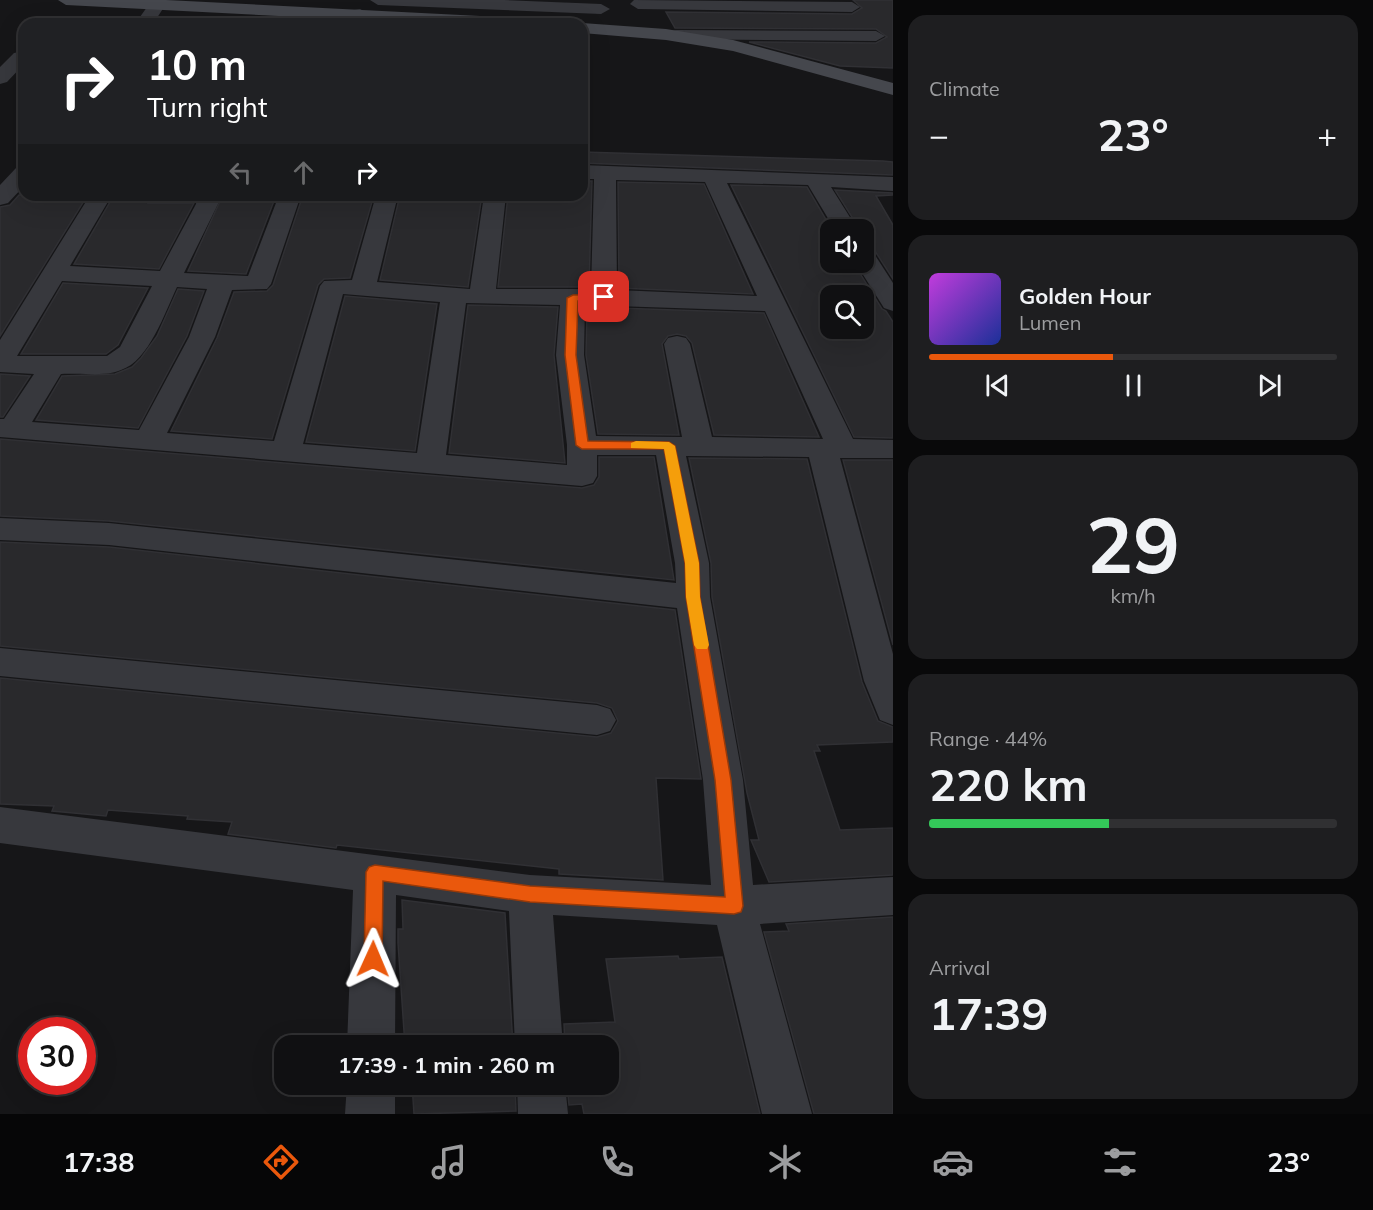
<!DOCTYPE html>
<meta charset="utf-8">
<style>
body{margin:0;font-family:Mulish,sans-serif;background:#1e1e20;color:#f1f3f6;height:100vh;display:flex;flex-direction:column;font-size:22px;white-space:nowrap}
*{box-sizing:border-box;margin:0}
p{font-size:20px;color:#9c9d9f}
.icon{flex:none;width:33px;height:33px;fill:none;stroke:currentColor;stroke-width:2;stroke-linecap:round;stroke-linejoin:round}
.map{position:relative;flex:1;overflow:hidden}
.panel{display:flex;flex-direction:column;gap:15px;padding:15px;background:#09090a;width:480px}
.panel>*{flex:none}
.guide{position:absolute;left:18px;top:18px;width:570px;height:183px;border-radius:18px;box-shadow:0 6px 24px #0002,0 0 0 2px #303032;background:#202124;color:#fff;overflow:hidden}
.controls{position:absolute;left:820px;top:219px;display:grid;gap:12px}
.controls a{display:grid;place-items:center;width:54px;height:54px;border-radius:12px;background:#101012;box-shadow:0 6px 24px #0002,0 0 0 2px #303032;font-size:30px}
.speed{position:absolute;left:18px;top:1017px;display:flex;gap:12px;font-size:30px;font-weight:700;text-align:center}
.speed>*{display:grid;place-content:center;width:78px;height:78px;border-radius:50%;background:#101012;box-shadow:0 6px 24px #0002,0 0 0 2px #303032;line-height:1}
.speed .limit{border:9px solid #d22;background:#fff;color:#111}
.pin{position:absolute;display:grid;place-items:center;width:51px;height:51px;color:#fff;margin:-26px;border-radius:12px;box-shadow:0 3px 9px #0006}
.me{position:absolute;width:66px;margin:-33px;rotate:1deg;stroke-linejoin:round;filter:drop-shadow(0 0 4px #0008)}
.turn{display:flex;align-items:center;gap:21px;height:126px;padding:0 30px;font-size:27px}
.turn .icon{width:78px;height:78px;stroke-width:2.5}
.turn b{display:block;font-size:42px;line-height:51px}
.lanes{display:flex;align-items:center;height:57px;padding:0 30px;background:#0003;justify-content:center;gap:30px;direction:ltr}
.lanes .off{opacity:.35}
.big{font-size:45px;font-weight:700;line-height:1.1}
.panel .widget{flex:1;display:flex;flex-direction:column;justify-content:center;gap:9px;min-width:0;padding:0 21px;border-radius:18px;background:#1e1e20}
.panel .dial{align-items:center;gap:0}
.dial b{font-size:78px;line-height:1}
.song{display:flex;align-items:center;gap:18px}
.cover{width:72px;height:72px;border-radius:9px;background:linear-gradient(135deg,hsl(290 70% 55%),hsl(230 70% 35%))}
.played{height:6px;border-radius:3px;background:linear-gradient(90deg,#ea580c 45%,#303032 45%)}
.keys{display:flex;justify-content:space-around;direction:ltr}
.heat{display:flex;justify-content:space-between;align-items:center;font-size:33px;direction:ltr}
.charge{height:9px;border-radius:4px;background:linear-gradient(90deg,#34c759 44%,#303032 0)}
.trip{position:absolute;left:274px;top:1035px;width:345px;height:60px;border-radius:18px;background:#101012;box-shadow:0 6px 24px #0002,0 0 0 2px #303032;font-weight:700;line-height:60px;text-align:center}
.dock{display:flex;height:96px;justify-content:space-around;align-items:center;background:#060607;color:#9c9d9f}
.dock .icon{width:42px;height:42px}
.dock .selected{color:#ea580c}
.dock b{font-size:27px;color:#f1f3f6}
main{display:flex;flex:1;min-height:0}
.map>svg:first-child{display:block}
.building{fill:#29292c;stroke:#303034;stroke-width:1.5;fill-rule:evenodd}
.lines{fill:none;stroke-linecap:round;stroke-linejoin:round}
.street{fill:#37383d;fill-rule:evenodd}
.secondary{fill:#45474d;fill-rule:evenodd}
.route{fill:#ea580c;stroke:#983908;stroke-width:1.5}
.slow{fill:#f59e0b}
</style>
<main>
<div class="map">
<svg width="893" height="1114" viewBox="0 0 893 1114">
<rect width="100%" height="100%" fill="#161618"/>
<path class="building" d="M853 0H893V68L840 66 749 42 876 43 887 37 876 29 675 28 666 12 852 14 862 8Z
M582 152 883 161 893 162V175L582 163Z
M582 181H592L589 287H498L508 195H582Z
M618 182 704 184 753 294 619 288Z
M731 185 807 187 832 230 831 262H853L882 309 886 311 893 322V438L854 437ZM831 296H864V328H831Z
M835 190 893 193V195L876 196 893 225V279L875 251 864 248V230H860Z
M19 195H51L48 201H84L0 336V207L10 205Z
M114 195H152L148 203H194L159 269 74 264Z
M303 195H374L350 278 324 279 318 285 272 439 171 431 217 338 234 292 267 291 273 285Z
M400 195H482L468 287 380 280Z
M221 199 274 201 246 274 188 271Z
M63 283 148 288 118 345 106 354H21Z
M178 289 204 291 187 336 138 428 36 420 62 376 115 374 132 367 141 358 157 336Z
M345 296 437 304 415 451 306 442Z
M468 305 558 307 554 355 565 463 449 453Z
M587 307 764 313 819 437 714 435 692 343 686 336 677 334 668 336 662 344 679 435 598 434 586 355Z
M0 374 30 376 3 417H0Z
M0 439 582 488 594 485 599 477V457H654L674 580 109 521 0 516Z
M689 458 807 459 862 682 878 721 893 727V742L817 745 820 751H814L840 830 893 828V875L769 882 751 840H759L747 793 712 597 711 563Z
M843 460H893V645Z
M0 542 109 547 675 610 701 779 656 778 663 880 559 874V869L337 845 336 848 228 834 232 822 187 819 188 816 108 810 106 816 52 811 54 806 0 804V678L597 737 611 733 618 721 612 708 597 703 0 646Z
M402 900 505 913 513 1046H405L398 943V929H403Z
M893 917V1114H814L764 932 789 931 786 924Z
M678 956 679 959 722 957 760 1114H584L582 1104 569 1105 567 1084H609V1046H565L564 1024 615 1022 606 959Z
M412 1084H515L516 1111 414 1114Z"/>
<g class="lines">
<path class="street" d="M152 0H164L166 4 153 24H135Z
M370 0H504L601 4 610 9 601 14 378 5Z
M634 0 852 2 860 7 852 12 638 9 630 4Z
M360 9 369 14 361 24H343L354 10Z
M677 30 876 31 885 36 876 41 671 39 668 35 671 31Z
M24 51V64L7 82 0 84V67L14 53Z
M582 165 893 177V191L831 187 858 230H835L808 185 727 183 853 439 893 440V458H840L893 654V725L880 720 864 681 809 457 686 456 709 563 710 597 743 780 753 885 893 877V915L760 924 812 1114H762L717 925 553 915 563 1046H515L509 911 396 895 395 1046H347L353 890 0 843V807L530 875 711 885 703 780 677 608 109 545 0 540V518L109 523 676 583 675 563 656 455H597V476L593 483 582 486 0 437V419H4L34 374 0 372V340L90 195H112L70 266 160 271 196 204 197 195H219L218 204 184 273 248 276 279 195H301L271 284 267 289 232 290 215 337 167 433 274 441 320 286 324 281 352 280 376 195H398L377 282 470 289 484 195H506L496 289H591L594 179H582ZM616 180 705 182 757 296 617 290ZM62 281 152 286 120 347 107 356H17ZM177 287 207 289 189 337 139 430 32 422 61 374C80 373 104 377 121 370 149 361 165 312 177 287ZM343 294 440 302 417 453 303 444ZM466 303 560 305 556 355 567 445V465L446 455ZM585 305 765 311 823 439 712 437 690 344 686 338 677 336 668 338 664 344 682 437 596 436 584 355Z
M24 166V186L8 203 0 205V185L16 168Z
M864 250 873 252 893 283V311L884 308 855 262H864Z
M0 648 597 705 610 709 616 720 610 731 597 735 0 676Z
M347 1084H395V1114H345Z
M517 1084H565L568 1114H518Z"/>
<path class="secondary" d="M58 0H166L538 19 547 24H436L66 5Z
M582 23 666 29 733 40 893 83V95L733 51 666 40 582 33V24H577Z"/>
</g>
<path class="route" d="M604 294H608V299L578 301 576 355 588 441 669 442 675 446 699 563 700 597 731 780 743 906 741 912 734 914 530 902 383 881 382 959 380 965 373 968 367 965 364 959 366 872 369 867 375 865 530 886 725 897 715 780 686 597 685 563 664 449H582L576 445 565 355 567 298 573 295Z"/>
<path class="slow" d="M636 441 669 442 675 446 699 563 700 597 709 645 707 649H697L694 645 686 597 685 563 664 449 631 448V443Z"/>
</svg>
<div class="controls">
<a><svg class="icon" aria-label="sound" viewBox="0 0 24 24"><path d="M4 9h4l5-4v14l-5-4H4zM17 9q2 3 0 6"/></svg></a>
<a><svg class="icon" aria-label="search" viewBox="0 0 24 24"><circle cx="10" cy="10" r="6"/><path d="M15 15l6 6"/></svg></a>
</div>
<div class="speed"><div class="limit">30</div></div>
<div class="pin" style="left:604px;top:297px;background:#d93025"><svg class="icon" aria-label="arrive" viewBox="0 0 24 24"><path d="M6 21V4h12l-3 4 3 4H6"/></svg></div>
<svg class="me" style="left:373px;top:959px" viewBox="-20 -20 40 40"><path d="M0-17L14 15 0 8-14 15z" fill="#ea580c" stroke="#fff" stroke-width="4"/></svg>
<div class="trip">17:39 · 1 min · 260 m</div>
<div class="guide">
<div class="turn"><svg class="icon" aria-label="right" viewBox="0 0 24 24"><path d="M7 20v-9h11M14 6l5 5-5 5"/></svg><div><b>10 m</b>Turn right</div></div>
<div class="lanes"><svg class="icon off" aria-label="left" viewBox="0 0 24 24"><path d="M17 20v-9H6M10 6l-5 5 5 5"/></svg><svg class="icon off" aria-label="ahead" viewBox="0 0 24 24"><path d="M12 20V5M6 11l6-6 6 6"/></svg><svg class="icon" aria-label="right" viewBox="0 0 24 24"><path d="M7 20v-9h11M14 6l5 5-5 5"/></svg></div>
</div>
</div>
<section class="panel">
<div class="widget"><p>Climate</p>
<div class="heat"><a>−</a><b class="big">23°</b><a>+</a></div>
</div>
<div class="widget">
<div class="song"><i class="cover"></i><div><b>Golden Hour</b><p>Lumen</p></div></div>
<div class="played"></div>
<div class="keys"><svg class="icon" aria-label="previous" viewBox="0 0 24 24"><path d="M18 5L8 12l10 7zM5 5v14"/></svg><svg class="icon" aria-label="pause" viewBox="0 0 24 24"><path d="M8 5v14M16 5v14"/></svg><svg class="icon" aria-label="next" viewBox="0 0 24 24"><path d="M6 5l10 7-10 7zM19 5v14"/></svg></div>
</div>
<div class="widget dial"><b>29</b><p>km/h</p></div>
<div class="widget"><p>Range · 44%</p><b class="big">220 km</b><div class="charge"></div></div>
<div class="widget"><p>Arrival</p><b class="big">17:39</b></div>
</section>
</main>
<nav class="dock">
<b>17:38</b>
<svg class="icon selected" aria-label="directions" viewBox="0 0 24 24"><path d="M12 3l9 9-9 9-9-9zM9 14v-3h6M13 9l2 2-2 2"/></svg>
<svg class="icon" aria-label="music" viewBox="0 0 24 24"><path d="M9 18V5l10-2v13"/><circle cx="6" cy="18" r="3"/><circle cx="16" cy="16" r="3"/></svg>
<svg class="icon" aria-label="phone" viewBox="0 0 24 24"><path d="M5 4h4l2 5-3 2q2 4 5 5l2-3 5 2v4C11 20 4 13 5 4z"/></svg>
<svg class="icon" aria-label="climate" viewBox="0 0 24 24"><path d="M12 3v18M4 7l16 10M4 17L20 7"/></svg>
<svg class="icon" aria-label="car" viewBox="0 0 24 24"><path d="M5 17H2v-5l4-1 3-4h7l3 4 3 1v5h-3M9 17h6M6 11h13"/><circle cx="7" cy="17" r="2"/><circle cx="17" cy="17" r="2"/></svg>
<svg class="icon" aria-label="filters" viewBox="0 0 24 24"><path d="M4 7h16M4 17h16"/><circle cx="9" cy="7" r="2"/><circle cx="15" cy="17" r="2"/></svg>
<b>23°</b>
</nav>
